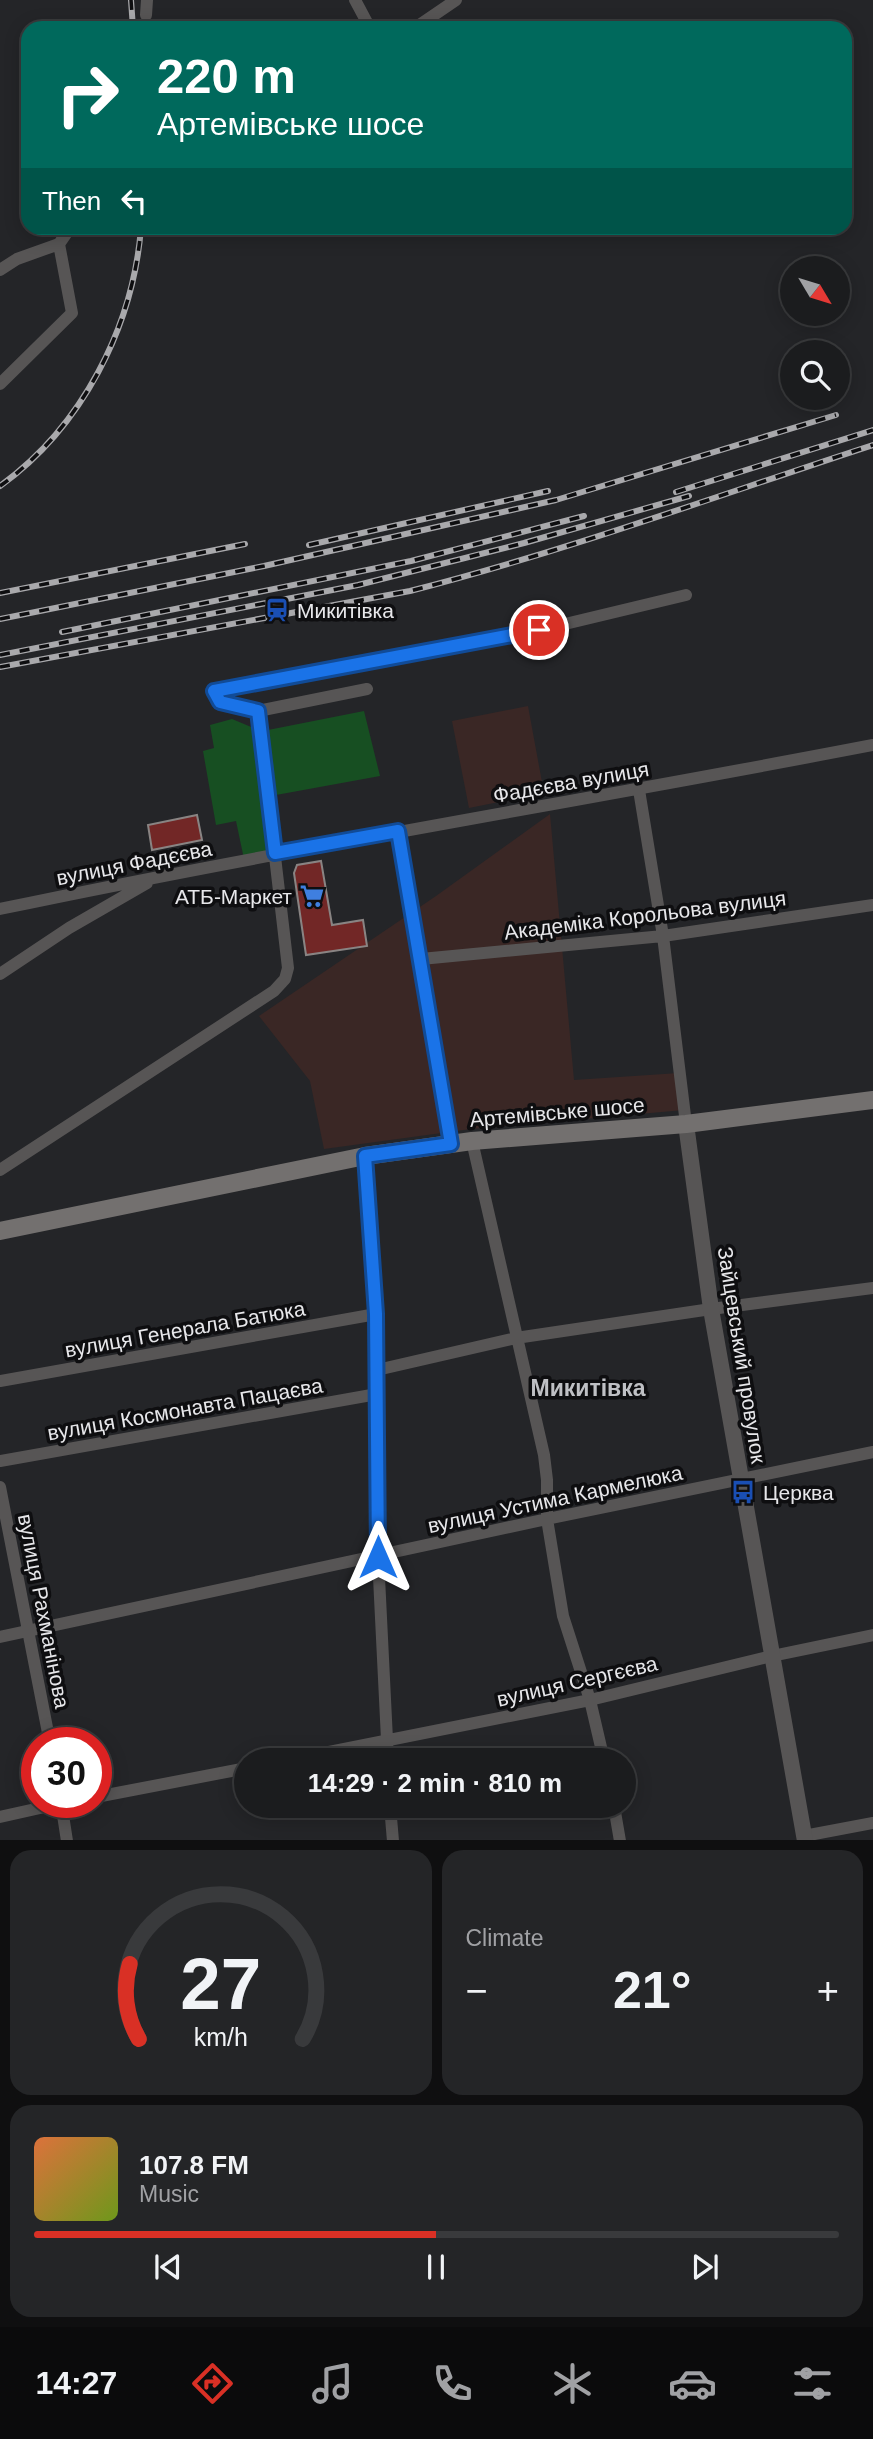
<!DOCTYPE html>
<meta charset="utf-8">
<style>
body{margin:0;font-family:Helvetica,sans-serif;background:#242527;color:#f1f3f6;height:100vh;display:flex;flex-direction:column;font-size:26px;white-space:nowrap}
*{box-sizing:border-box;margin:0}
p{font-size:23px;color:#a0a1a4}
.icon{flex:none;width:38px;height:38px;fill:none;stroke:currentColor;stroke-width:2;stroke-linecap:round;stroke-linejoin:round}
.map{position:relative;height:1840px;overflow:hidden}
.sheet{display:flex;flex-direction:column;gap:10px;padding:10px;background:#0f0f10;flex:1}
.sheet>*{flex:none}
.hud{position:absolute;left:21px;top:21px;width:831px;height:214px;border-radius:21px;box-shadow:0 4px 18px #0003,0 0 0 2px #393a3c;background:#00695c;color:#fff;overflow:hidden}
.needle{width:46px;rotate:128deg}
.tools{position:absolute;left:780px;top:256px;display:grid;gap:14px}
.tools a{display:grid;place-items:center;width:70px;height:70px;border-radius:50%;background:#1b1c1e;box-shadow:0 4px 18px #0003,0 0 0 2px #393a3c;font-size:35px}
.speed{position:absolute;left:21px;top:1727px;display:flex;gap:14px;font-size:35px;font-weight:700;text-align:center}
.speed>*{display:grid;place-content:center;width:91px;height:91px;border-radius:50%;background:#1b1c1e;box-shadow:0 4px 18px #0003,0 0 0 2px #393a3c;line-height:1}
.speed .limit{border:10px solid #d22;background:#fff;color:#111}
.pin{position:absolute;display:grid;place-items:center;width:60px;height:60px;color:#fff;margin:-30px;border:4px solid #fff;border-radius:50%;box-shadow:0 2px 7px #0007}
.me{position:absolute;width:77px;margin:-38px;rotate:0deg;stroke-linejoin:round;filter:drop-shadow(0 0 5px #0008)}
.turn{display:flex;align-items:center;gap:24px;height:147px;padding:0 21px;font-size:32px}
.turn .icon{width:91px;height:91px;stroke-width:2.5}
.turn b{display:block;font-size:49px;line-height:60px}
.then{display:flex;align-items:center;height:66px;padding:0 21px;background:#0003;gap:14px;font-size:26px}
.big{font-size:52px;font-weight:700;line-height:1.1}
.sheet .widget{flex:1;display:flex;flex-direction:column;justify-content:center;gap:10px;min-width:0;padding:0 24px;border-radius:21px;background:#242527}
.sheet .dial{align-items:center;gap:0}
.dial svg{height:182px;overflow:visible;fill:none;stroke:#393a3c;stroke-width:7;stroke-linecap:round;text-anchor:middle}
.dial text{fill:#f1f3f6;stroke:none}
.song{display:flex;align-items:center;gap:21px}
.cover{width:84px;height:84px;border-radius:10px;background:linear-gradient(135deg,hsl(20 70% 55%),hsl(80 70% 35%))}
.played{height:7px;border-radius:4px;background:linear-gradient(90deg,#d93025 50%,#393a3c 50%)}
.keys{display:flex;justify-content:space-around;direction:ltr}
.heat{display:flex;justify-content:space-between;align-items:center;font-size:38px;direction:ltr}
.sheet .tiles{flex:1;display:grid;gap:10px;grid-template-columns:1fr 1fr}
.widget:last-child{grid-column:span 2}
.trip{position:absolute;left:234px;top:1748px;width:402px;height:70px;border-radius:35px;background:#1b1c1e;box-shadow:0 4px 18px #0003,0 0 0 2px #393a3c;font-weight:700;line-height:70px;text-align:center}
.tab-bar{display:flex;height:112px;justify-content:space-around;align-items:center;background:#0b0b0c;color:#a0a1a4}
.tab-bar .icon{width:49px;height:49px}
.tab-bar .active{color:#d93025}
.tab-bar b{font-size:32px;color:#f1f3f6}
.map>svg:first-child{display:block}
.commercial{fill:#3a2725}
.green{fill:#174f22}
.building{fill:#722726;stroke:#898483;stroke-width:2}
.lines{fill:none;stroke-linecap:round;stroke-linejoin:round}
.minor{stroke:#575555;stroke-width:12}
.tertiary{stroke:#575555;stroke-width:16}
.secondary{stroke:#73706f;stroke-width:18}
.rail-casing{stroke:#a9a9ac;stroke-width:6}
.rail{stroke:#0e0e10;stroke-width:3.5;stroke-dasharray:10;stroke-linecap:butt}
.route-casing{stroke:#114b97;stroke-width:18}
.route{stroke:#1a73e8;stroke-width:12}
.labels{text-anchor:middle;dominant-baseline:central;stroke-width:7;stroke-linejoin:round;paint-order:stroke}
.poi-label{font-size:21px;fill:#e7e7ea;stroke:#0e0e10;text-anchor:start}
.street-label{font-size:21px;fill:#e7e7ea;stroke:#0e0e10}
.neighbourhood-label{font-size:23px;font-weight:bold;fill:#bfc0c4;stroke:#0e0e10}
</style>
<div class="map">
<svg width="873" height="1841" viewBox="0 0 873 1841">
<rect width="100%" height="100%" fill="#242528"/>
<path class="commercial" d="M528 706 544 793 469 808 452 721Z
M550 814 574 1080 679 1073 684 1110 471 1129 324 1149 310 1081 259 1016 436 896Z"/>
<path class="green" d="M364 711 380 776 276 795 268 730Z
M232 719 261 731 275 853 244 859 236 821 216 825 203 751 214 748 210 725Z"/>
<path class="building" d="M197 815 202 840 152 850 148 825Z
M321 861 332 925 363 920 367 946 306 955 294 873 297 865Z"/>
<g class="lines">
<path class="minor" d="M355 0 370 28
M146 15 147 0
M415 28 456 0
M0 270 17 259 59 244
M0 384 72 313 59 244 70 228
M258 711 367 689
M639 790 663 936 686 1124
M398 831 451 1144
M0 909C290 848 582 801 873 745
M421 959 663 936 873 905
M0 974 69 928 147 883
M472 1141 544 1455 547 1480V1519L563 1616 590 1700 604 1760
M365 1156 376 1314 378 1557 388 1760
M0 1170 274 991 285 979 288 968 258 711 220 702 214 691 515 636 686 595
M377 1370 516 1338 711 1309 873 1288
M0 1381 376 1314
M0 1461 377 1394
M0 1487 50 1743
M0 1637 547 1519 873 1452
M289 1760 590 1700 772 1656 873 1635
M96 1797 247 1768
M61 1802 67 1841
M390 1806 393 1841
M614 1806 620 1841
M0 1817 67 1802
M804 1836 873 1823"/>
<path class="tertiary" d="M686 1124 711 1309 805 1841"/>
<path class="secondary" d="M0 1231 365 1156 472 1141 686 1124 873 1100"/>
<g class="rail-casing">
<path id="rail" d="M131 0 133 28
M0 486C82 427 133 327 141 228
M676 492 873 430
M309 545 548 491
M0 593 245 544
M0 619 264 566 556 500 836 415
M62 632 411 561 584 516
M0 655 358 585 524 543 689 496
M0 667 410 591C567 551 719 495 873 445"/>
</g>
<use href="#rail" class="rail"/>
</g>
<g class="lines">
<g class="route-casing">
<path id="route" d="M378 1557 376 1314 365 1156 451 1144 398 831 275 853 258 711 220 702 214 691 539 630"/>
</g>
<use href="#route" class="route"/>
</g>
<defs>
<g id="station-bare" transform="scale(1.89)"><path d="M-3-6H3Q5-6 5-4V2Q5 4 3 4L4.5 6H3L1.5 4h-3L-3 6H-4.5L-3 4Q-5 4-5 2V-4Q-5-6-3-6ZM-3.5-4v3h7v-3ZM-3.5 1v1.5H-2V1ZM2 1v1.5H3.5V1Z" fill="#1a4fb4" stroke="#0e0e10" stroke-width="2.5" paint-order="stroke"/></g>
<g id="supermarket-bare" transform="scale(1.89)"><path d="M-6-5.5h2.5l.6 2H6L4.5 2H-2.5L-4.4-4H-6ZM-1.5 3.2a1.3 1.3 0 1 0 .1 0ZM3 3.2a1.3 1.3 0 1 0 .1 0Z" fill="#3f7fe0" stroke="#0e0e10" stroke-width="2.5" paint-order="stroke"/></g>
<g id="bus-bare" transform="scale(1.89)"><path d="M-5-6H5V4H4V6H2V4H-2V6H-4V4H-5ZM-3.5-4V0h7V-4ZM-3.5 1.2v1.5H-2V1.2ZM2 1.2v1.5H3.5V1.2Z" fill="#1a4fb4" stroke="#0e0e10" stroke-width="2.5" paint-order="stroke"/></g>
</defs>
<g fill-rule="evenodd">
<use href="#station-bare" x="277" y="610"/>
<use href="#supermarket-bare" x="312" y="896"/>
<use href="#bus-bare" x="743" y="1492"/>
</g>
<g class="labels">
<g class="poi-label">
<text x="297" y="610">Микитівка</text>
<text x="292" y="896" text-anchor="end">АТБ-Маркет</text>
<text x="763" y="1492">Церква</text>
</g>
<g class="street-label">
<text transform="translate(571 782) rotate(-10)">Фадєєва вулиця</text>
<text transform="translate(134 863) rotate(-11)">вулиця Фадєєва</text>
<text transform="translate(645 915) rotate(-7)">Академіка Корольова вулиця</text>
<text transform="translate(557 1112) rotate(-5)">Артемівське шосе</text>
<text transform="translate(185 1329) rotate(-10)">вулиця Генерала Батюка</text>
<text transform="translate(742 1355) rotate(81)">Зайцевський провулок</text>
<text transform="translate(185 1409) rotate(-10)">вулиця Космонавта Пацаєва</text>
<text transform="translate(555 1499) rotate(-12)">вулиця Устима Кармелюка</text>
<text transform="translate(44 1611) rotate(79)">вулиця Рахманінова</text>
<text transform="translate(577 1681) rotate(-13)">вулиця Сергєєва</text>
</g>
<g class="neighbourhood-label">
<text x="588" y="1388">Микитівка</text>
</g>
</g>
</svg>
<div class="tools">
<a><svg class="needle" viewBox="-14 -14 28 28"><path d="M0-13l5 13h-10z" fill="#e53935"/><path d="M0 13l5-13h-10z" fill="#a0a1a4"/></svg></a>
<a><svg class="icon" aria-label="search" viewBox="0 0 24 24"><circle cx="10" cy="10" r="6"/><path d="M15 15l6 6"/></svg></a>
</div>
<div class="speed"><div class="limit">30</div></div>
<div class="pin" style="left:539px;top:630px;background:#d93025"><svg class="icon" aria-label="arrive" viewBox="0 0 24 24"><path d="M6 21V4h12l-3 4 3 4H6"/></svg></div>
<svg class="me" style="left:378px;top:1557px" viewBox="-20 -20 40 40"><path d="M0-17L14 15 0 8-14 15z" fill="#1a73e8" stroke="#fff" stroke-width="4"/></svg>
<div class="trip">14:29 · 2 min · 810 m</div>
<div class="hud">
<div class="turn"><svg class="icon" aria-label="right" viewBox="0 0 24 24"><path d="M7 20v-9h11M14 6l5 5-5 5"/></svg><div><b>220 m</b>Артемівське шосе</div></div>
<div class="then">Then<svg class="icon" aria-label="left" viewBox="0 0 24 24"><path d="M17 20v-9H6M10 6l-5 5 5 5"/></svg></div>
</div>
</div>
<section class="sheet">
<div class="tiles">
<div class="widget dial"><svg viewBox="0 0 100 80">
<path d="M14 69A42 42 0 1 1 86 69"/>
<path d="M14 69A42 42 0 0 1 10 36" stroke="#d93025"/>
<text x="50" y="56" font-size="32" font-weight="700">27</text>
<text x="50" y="72" font-size="11">km/h</text>
</svg></div>
<div class="widget"><p>Climate</p>
<div class="heat"><a>−</a><b class="big">21°</b><a>+</a></div>
</div>
<div class="widget">
<div class="song"><i class="cover"></i><div><b>107.8 FM</b><p>Music</p></div></div>
<div class="played"></div>
<div class="keys"><svg class="icon" aria-label="previous" viewBox="0 0 24 24"><path d="M18 5L8 12l10 7zM5 5v14"/></svg><svg class="icon" aria-label="pause" viewBox="0 0 24 24"><path d="M8 5v14M16 5v14"/></svg><svg class="icon" aria-label="next" viewBox="0 0 24 24"><path d="M6 5l10 7-10 7zM19 5v14"/></svg></div>
</div>
</div>
</section>
<nav class="tab-bar">
<b>14:27</b>
<svg class="icon active" aria-label="directions" viewBox="0 0 24 24"><path d="M12 3l9 9-9 9-9-9zM9 14v-3h6M13 9l2 2-2 2"/></svg>
<svg class="icon" aria-label="music" viewBox="0 0 24 24"><path d="M9 18V5l10-2v13"/><circle cx="6" cy="18" r="3"/><circle cx="16" cy="16" r="3"/></svg>
<svg class="icon" aria-label="phone" viewBox="0 0 24 24"><path d="M5 4h4l2 5-3 2q2 4 5 5l2-3 5 2v4C11 20 4 13 5 4z"/></svg>
<svg class="icon" aria-label="climate" viewBox="0 0 24 24"><path d="M12 3v18M4 7l16 10M4 17L20 7"/></svg>
<svg class="icon" aria-label="car" viewBox="0 0 24 24"><path d="M5 17H2v-5l4-1 3-4h7l3 4 3 1v5h-3M9 17h6M6 11h13"/><circle cx="7" cy="17" r="2"/><circle cx="17" cy="17" r="2"/></svg>
<svg class="icon" aria-label="filters" viewBox="0 0 24 24"><path d="M4 7h16M4 17h16"/><circle cx="9" cy="7" r="2"/><circle cx="15" cy="17" r="2"/></svg>
</nav>
